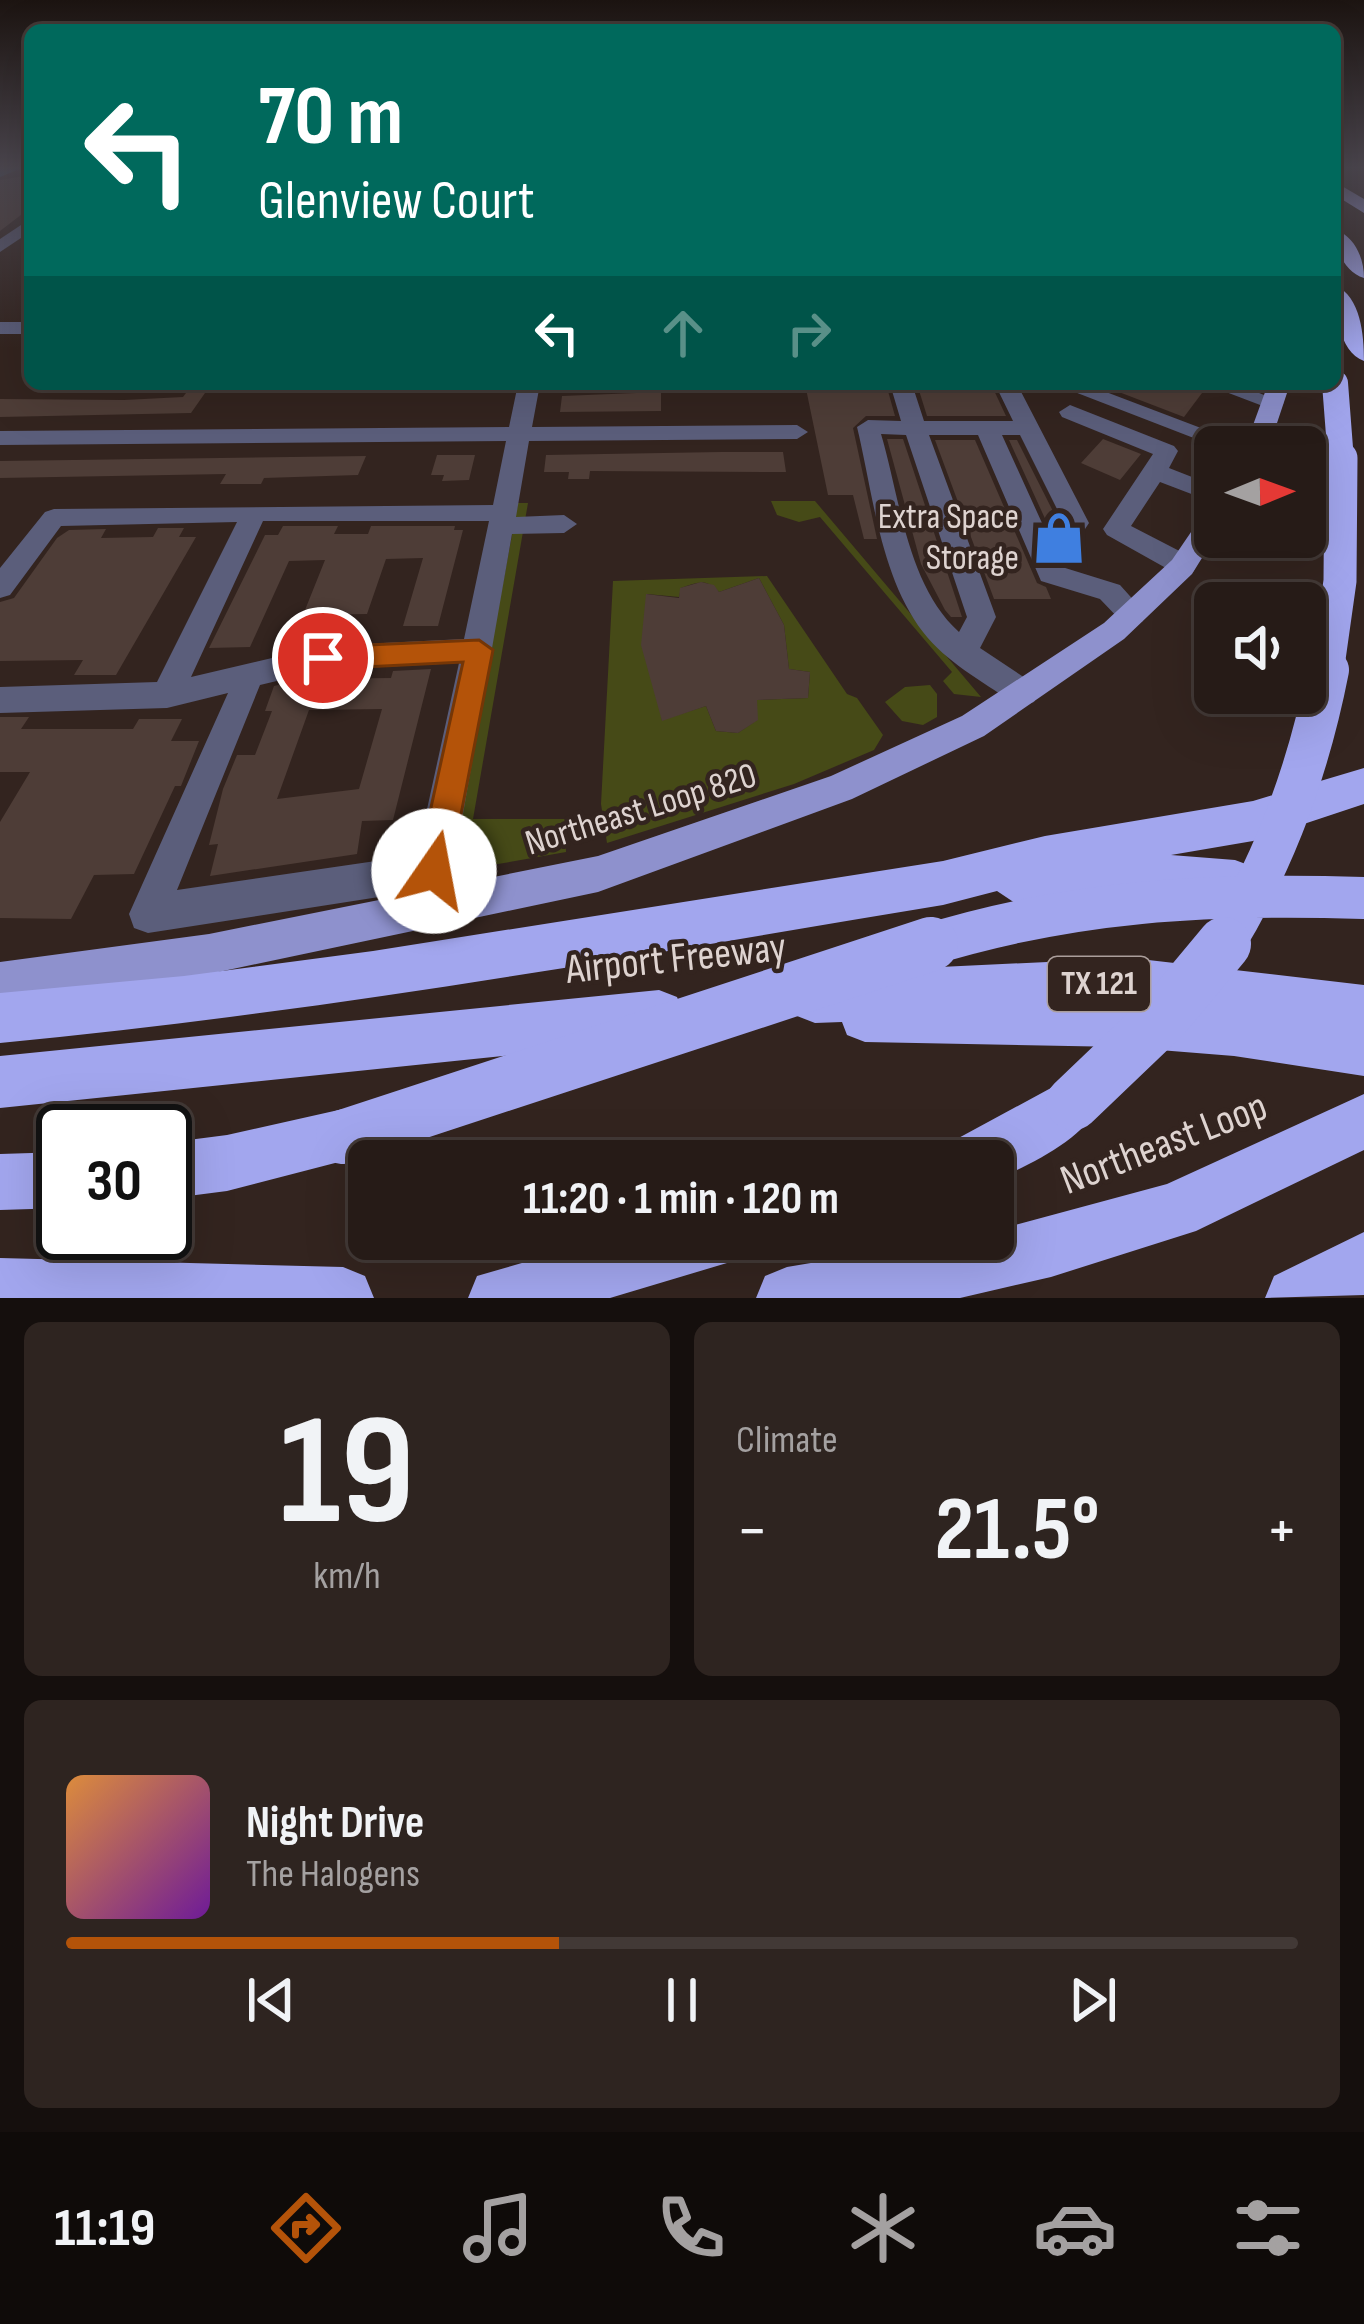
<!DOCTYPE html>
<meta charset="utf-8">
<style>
body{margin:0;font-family:"Sofia Sans Condensed",sans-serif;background:#2e2420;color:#f1f3f6;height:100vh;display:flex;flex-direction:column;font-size:45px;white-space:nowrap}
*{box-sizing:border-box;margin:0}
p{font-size:39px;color:#a4a1a1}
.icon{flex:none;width:66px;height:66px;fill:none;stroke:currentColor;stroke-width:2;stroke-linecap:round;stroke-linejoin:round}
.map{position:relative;height:1298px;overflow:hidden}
.sheet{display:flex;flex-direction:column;gap:24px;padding:24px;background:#150f0d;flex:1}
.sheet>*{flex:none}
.guide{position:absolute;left:24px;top:24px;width:1317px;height:366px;border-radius:18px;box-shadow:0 12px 48px #0002,0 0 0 3px #423936;background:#00695c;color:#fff;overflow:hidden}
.needle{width:78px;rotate:89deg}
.fabs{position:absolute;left:1194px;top:426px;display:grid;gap:24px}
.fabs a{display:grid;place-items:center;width:132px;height:132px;border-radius:18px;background:#261b17;box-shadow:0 12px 48px #0002,0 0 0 3px #423936;font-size:60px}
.speed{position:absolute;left:36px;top:1104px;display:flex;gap:24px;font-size:60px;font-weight:700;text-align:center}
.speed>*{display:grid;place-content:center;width:156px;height:156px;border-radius:50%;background:#261b17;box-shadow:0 12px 48px #0002,0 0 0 3px #423936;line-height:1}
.speed .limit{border:6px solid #111;border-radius:18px;background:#fff;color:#111}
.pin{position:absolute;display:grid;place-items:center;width:102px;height:102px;color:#fff;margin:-51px;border:6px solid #fff;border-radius:50%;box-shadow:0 3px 12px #0007}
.me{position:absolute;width:132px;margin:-66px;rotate:12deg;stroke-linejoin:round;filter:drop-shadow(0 0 9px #0008)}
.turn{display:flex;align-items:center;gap:42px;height:252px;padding:0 36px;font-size:54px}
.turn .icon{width:156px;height:156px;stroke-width:2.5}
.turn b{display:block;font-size:84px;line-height:102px}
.lanes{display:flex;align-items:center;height:114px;padding:0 36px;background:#0003;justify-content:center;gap:60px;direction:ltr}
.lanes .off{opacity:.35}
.big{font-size:90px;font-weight:700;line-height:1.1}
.sheet .card{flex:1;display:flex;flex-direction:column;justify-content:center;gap:18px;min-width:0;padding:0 42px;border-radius:18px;background:#2e2420}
.sheet .dial{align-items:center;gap:0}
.dial b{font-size:156px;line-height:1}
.song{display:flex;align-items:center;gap:36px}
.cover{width:144px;height:144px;border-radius:18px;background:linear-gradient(135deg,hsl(30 70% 55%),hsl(280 70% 35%))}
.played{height:12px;border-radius:6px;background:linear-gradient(90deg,#b45309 40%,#423936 40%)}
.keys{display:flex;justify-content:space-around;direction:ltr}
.heat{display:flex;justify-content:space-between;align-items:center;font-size:66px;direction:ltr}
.sheet .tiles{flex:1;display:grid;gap:24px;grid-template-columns:1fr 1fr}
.card:last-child{grid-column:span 2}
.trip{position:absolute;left:348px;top:1140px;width:666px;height:120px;border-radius:18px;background:#261b17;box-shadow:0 12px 48px #0002,0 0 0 3px #423936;font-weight:700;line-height:120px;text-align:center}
.tab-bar{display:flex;height:192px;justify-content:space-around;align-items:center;background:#0f0b09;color:#a4a1a1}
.tab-bar .icon{width:84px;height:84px}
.tab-bar .active{color:#b45309}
.tab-bar b{font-size:54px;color:#f1f3f6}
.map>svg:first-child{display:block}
.green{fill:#464a17;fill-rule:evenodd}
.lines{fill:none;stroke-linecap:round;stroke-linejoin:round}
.river{fill:#1c6998;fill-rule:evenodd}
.building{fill:#4e3d37;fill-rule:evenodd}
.minor{fill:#5b5e7b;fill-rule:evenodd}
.major{fill:#8e91cd;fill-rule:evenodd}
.highway{fill:#a2a6ee;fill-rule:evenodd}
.highway-bridge-far3{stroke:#a2a6ee;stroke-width:26}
.highway-bridge-far2{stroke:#a2a6ee;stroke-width:33}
.highway-bridge-far1{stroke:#a2a6ee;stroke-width:42}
.highway-bridge{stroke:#a2a6ee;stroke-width:54}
.route{fill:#b45309;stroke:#753606;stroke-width:3}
.labels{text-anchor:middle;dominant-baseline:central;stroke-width:9;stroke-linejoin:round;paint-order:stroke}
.shield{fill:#33241f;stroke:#ab9e9b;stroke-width:3}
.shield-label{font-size:33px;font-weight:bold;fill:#ded3d0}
.poi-label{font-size:36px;fill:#ded3d0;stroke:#33241f;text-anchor:end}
.street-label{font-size:36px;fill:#ded3d0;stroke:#33241f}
.near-street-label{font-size:42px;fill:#ded3d0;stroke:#33241f}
</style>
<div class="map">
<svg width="1364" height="1298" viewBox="0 0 1364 1298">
<rect width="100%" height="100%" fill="#33241f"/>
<path class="green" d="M771 501H815L981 697 954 694 943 681 952 672 820 517 799 522 777 515Z
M518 503H528L473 819H565L566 852 498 864 464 865 456 834Z
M767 576 847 694 857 698 883 735 874 750 794 784 607 843 601 804 613 581ZM759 578 784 625 789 669 810 672 808 698 757 700V720L738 733 716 731 706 706 662 720 647 594 679 597 681 588C696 582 708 578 719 592Z
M930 685 937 694V717L923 725 902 721 885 702 905 687Z"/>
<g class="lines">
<path class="river" d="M0 167H24L0 177Z"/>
</g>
<path class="building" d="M30 175V208L0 231V180Z
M805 384H886L895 416H866L853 428 877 539H864L853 495H828Z
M917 384H991L1006 416H927Z
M1098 384H1190L1205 389 1184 417Z
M661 392V411L560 412 562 396Z
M186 393H205L191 413 0 417V399L124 400 183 397Z
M887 439H903L962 617H951L945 610 921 564Z
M1103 439 1141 454 1120 480 1081 463Z
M935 440H975L1037 583 1046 587 1051 599H994Z
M1009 440H1017L1063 531 1072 533 1085 560H1064Z
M721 452H783L786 472 590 471 589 479H568L569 472H544L546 455Z
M437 455H475L469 480 442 481 444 475H431Z
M366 456 358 475 264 478 261 484H220L226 474 0 478V461Z
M283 526H338L334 534H368L371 526H455L454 530H463L438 626H403L423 558 386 559 367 614 303 615 325 560 289 561 250 647 209 648 265 535H278Z
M158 528H184L179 537H196L116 675H74L83 660 0 661V602L14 598 57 538 69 530 106 529 101 538 153 537Z
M759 578 784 625 789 669 810 672 808 698 757 700 758 720 738 733 716 731 706 706 662 721 641 645 646 594 679 598 680 588 701 582 714 585 719 592Z
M431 669 393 820 362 821 357 854 210 876 218 844 209 845 223 789 237 755H255L272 711H265L274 686 303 679 391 678 393 671ZM382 709 359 789 277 799 309 710Z
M0 717H29L21 729H133L139 719H182L171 741H199L181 786H175L134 874 94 875 71 919 0 918V822L30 772H0Z"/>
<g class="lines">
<path class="minor" d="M30 219V232L0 252V239Z
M0 322H30V334H0Z
M518 384H540L532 427 797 425 808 432 797 439 529 441 516 517 564 515 577 524 564 533 512 534 453 871 442 903 429 909 416 903 411 892 148 933 134 928 129 914 228 693 167 708 0 713V687L157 682 237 522 61 526 10 595 0 598V568L45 512 54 509 493 505 506 441 0 445V431L509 427ZM263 521H489L464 639 323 646 191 677ZM459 663 417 855 177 890 260 685 323 670Z
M890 384H912L924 421H1013L995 384H1017L1089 523 1085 529H1067L1020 435H1002L1062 567 1120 585 1146 614 1142 622H1122L1100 599 1041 581 978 435H929L996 617 980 648 1034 684 1039 693 1034 702 1023 706 1012 702C982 681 946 662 923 632 880 576 873 493 857 427L868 420 901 421ZM881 434 906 435 967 617 959 632C907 585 900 498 881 434Z
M1054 384H1085L1251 447H1217Z
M1205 384H1237L1284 403 1273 410Z
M1070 405 1174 446 1178 451 1169 468 1215 486V503L1160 482 1131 526 1193 558 1197 565 1193 572H1173L1107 535 1103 529 1153 454 1062 417 1059 412Z"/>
<path class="major" d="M1268 384H1290L1269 447H1245Z
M1215 507V537L1192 574 1124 639 984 736 852 799 598 892 209 974 0 1002V962L209 934 598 856 831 776 962 716 1104 623 1172 560 1206 510Z"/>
<path class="highway" d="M1335 182 1364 199V213L1335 195Z
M1335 229C1355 237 1364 258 1364 278 1344 272 1335 249 1335 229Z
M1335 285C1361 297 1364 335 1364 361 1338 351 1335 310 1335 285Z
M1364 768V804L1253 841 1171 855 1235 860 1251 866 1258 882 1251 898 1235 904 1178 899 1015 903 997 891 943 905C629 957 317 1013 0 1043V993L184 976 373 951 943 861 1045 836 1253 801Z
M1131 958 1364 985V1076L1234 1056 1122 1047 865 1042 847 1035 842 1022 815 1023 797 1016 790 998 797 980 815 973Z
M659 990 677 997 684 1015 677 1033 659 1040 0 1108V1056Z
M1073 1076 1092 1084 1100 1103C1084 1140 1029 1165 993 1181V1161H945L953 1141Z
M1364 1094V1150L1196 1231 1051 1277 960 1298H756L765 1276 787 1267 954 1239H993V1231L1167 1184Z
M343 1109 362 1118 371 1137 362 1156 227 1191 165 1199V1143L227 1135Z
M63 1152V1208L0 1210V1154Z
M1364 1232V1295L1265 1298 1274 1276Z
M605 1239H746L737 1260 610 1298H468L477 1276Z
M0 1258 343 1267 365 1276 374 1298H0Z"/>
<path class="highway-bridge-far3" d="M1335 383 1341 461"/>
<path class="highway-bridge-far2" d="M1327 673 1340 581 1341 458"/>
<path class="highway-bridge-far1" d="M921 947C1071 900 1208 893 1364 898
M1222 947C1274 863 1309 767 1328 670"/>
<path class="highway-bridge" d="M1073 1103 1164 1016 1224 944
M343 1137 931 944"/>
</g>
<linearGradient id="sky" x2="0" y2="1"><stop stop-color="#1c1411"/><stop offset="0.48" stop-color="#4a454d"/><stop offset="1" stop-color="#4a454d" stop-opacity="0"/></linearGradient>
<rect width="1364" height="349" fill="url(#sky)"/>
<path class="route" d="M479 640 493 650 450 871 445 882 434 887 422 882 417 871 463 662 323 669 309 658 323 647Z"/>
<defs>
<g id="shop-bare" transform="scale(4.14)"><path d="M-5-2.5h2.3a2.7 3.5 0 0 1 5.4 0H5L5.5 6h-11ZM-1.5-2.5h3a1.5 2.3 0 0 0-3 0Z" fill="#3f7fe0" stroke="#33241f" stroke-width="2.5" paint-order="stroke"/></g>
</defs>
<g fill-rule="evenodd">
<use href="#shop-bare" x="1059" y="538"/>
</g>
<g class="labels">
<rect class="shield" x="1048" y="957" width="102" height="54" rx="9"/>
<g class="shield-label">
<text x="1099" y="984">TX 121</text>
</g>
<g class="poi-label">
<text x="1019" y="517">Extra Space<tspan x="1019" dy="41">Storage</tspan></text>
</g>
<g class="street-label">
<text transform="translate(641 810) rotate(-17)">Northeast Loop 820</text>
</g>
<g class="near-street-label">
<text transform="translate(676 959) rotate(-6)">Airport Freeway</text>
<text transform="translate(1164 1144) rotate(-21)">Northeast Loop</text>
</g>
</g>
</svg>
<div class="fabs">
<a><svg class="needle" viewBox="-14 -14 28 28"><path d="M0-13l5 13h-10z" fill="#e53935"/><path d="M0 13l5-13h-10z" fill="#a4a1a1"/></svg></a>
<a><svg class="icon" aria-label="sound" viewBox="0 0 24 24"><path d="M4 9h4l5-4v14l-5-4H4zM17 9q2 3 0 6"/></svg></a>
</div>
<div class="speed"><div class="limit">30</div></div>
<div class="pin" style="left:323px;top:658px;background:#d93025"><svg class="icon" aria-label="arrive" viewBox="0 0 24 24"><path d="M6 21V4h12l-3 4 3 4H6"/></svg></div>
<svg class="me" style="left:434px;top:871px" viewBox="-20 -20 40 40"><circle r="19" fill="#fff"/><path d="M0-13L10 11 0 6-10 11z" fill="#b45309"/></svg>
<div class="trip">11:20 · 1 min · 120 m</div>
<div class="guide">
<div class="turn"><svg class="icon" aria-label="left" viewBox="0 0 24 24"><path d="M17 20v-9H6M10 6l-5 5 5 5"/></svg><div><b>70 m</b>Glenview Court</div></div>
<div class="lanes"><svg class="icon" aria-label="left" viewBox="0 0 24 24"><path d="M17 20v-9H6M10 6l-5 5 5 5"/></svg><svg class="icon off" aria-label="ahead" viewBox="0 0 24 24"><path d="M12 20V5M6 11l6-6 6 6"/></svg><svg class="icon off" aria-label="right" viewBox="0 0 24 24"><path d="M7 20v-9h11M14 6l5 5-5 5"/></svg></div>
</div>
</div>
<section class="sheet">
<div class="tiles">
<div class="card dial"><b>19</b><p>km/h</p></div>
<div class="card"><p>Climate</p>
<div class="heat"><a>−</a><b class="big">21.5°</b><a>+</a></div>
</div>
<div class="card">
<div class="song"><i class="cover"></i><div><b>Night Drive</b><p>The Halogens</p></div></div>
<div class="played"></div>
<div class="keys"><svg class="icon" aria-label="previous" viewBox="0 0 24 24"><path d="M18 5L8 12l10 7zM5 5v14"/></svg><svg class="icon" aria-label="pause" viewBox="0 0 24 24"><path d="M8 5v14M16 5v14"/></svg><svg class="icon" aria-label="next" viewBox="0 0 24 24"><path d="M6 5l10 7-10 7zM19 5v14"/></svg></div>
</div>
</div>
</section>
<nav class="tab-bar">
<b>11:19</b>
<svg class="icon active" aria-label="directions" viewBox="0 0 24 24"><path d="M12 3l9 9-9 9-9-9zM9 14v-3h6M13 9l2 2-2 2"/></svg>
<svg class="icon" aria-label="music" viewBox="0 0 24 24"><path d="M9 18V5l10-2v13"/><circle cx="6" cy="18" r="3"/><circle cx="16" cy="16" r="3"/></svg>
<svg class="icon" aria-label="phone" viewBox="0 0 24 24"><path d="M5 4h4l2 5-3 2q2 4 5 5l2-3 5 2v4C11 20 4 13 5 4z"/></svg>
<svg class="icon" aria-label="climate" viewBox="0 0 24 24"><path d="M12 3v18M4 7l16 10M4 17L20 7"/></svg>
<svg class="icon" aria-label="car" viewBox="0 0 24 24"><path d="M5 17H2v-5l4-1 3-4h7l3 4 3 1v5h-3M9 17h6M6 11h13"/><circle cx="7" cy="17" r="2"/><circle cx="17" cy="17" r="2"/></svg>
<svg class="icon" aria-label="filters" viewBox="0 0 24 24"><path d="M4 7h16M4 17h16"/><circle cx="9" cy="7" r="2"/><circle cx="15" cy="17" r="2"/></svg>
</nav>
